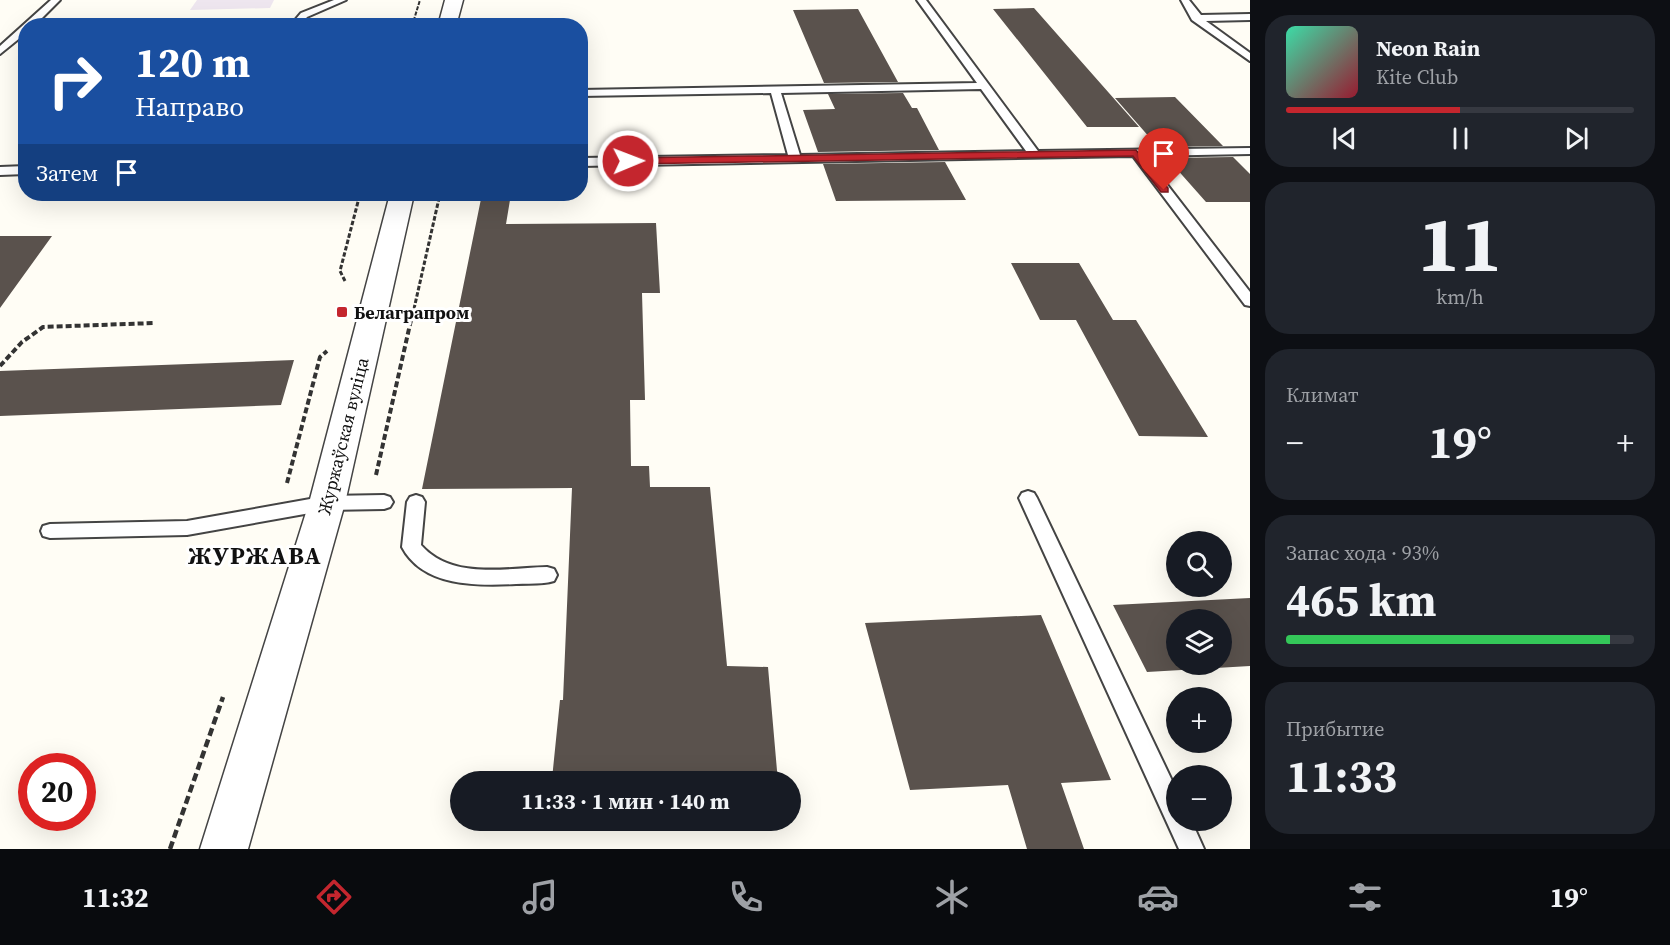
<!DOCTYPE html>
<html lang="ru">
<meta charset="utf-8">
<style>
body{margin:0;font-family:"Source Serif 4",serif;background:#20242c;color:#f1f3f6;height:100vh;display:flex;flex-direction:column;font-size:22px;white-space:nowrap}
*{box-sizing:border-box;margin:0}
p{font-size:20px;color:#9ea1a6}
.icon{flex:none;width:33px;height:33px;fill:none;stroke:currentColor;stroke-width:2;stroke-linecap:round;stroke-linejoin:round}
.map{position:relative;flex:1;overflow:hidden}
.drawer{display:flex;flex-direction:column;gap:15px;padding:15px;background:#0d0f14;width:420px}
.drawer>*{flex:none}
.top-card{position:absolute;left:18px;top:18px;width:570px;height:183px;border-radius:24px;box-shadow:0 6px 24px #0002;background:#1a4fa0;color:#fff;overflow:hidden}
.controls{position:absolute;left:1166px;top:531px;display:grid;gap:12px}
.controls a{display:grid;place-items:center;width:66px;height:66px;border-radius:50%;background:#171b24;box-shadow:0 6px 24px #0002;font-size:30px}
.speed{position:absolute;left:18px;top:753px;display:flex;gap:12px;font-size:30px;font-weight:700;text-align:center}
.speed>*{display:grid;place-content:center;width:78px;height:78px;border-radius:50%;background:#171b24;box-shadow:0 6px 24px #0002;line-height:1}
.speed .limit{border:9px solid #d22;background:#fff;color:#111}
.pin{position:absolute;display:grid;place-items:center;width:51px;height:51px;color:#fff;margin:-62px -26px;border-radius:50% 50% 50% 0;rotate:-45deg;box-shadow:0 0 6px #0007}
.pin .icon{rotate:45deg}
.me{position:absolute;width:66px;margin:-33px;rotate:89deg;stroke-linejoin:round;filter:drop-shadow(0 0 4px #0008)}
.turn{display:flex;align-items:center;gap:21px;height:126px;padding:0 18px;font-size:27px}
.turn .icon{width:78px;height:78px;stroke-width:2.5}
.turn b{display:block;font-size:42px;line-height:51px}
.then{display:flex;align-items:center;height:57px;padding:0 18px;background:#0003;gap:12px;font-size:22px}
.big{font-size:45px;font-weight:700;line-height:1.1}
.drawer .card{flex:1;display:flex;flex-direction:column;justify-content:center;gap:9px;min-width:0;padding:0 21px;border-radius:24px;background:#20242c}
.drawer .dial{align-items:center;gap:0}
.dial b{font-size:78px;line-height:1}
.song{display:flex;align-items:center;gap:18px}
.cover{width:72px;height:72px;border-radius:9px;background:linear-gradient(135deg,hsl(160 70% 55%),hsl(350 70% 35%))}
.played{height:6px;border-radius:3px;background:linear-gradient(90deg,#c4262e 50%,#363941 50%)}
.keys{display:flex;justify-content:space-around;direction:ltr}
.heat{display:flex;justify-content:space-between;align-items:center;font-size:33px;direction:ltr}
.charge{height:9px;border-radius:4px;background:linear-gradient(90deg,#34c759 93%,#363941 0)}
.trip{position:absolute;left:450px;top:771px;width:351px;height:60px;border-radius:30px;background:#171b24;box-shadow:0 6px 24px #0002;font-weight:700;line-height:60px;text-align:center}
.menu{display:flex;height:96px;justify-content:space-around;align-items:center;background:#090b0e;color:#9ea1a6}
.menu .icon{width:42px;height:42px}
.menu .active{color:#c4262e}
.menu b{font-size:27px;color:#f1f3f6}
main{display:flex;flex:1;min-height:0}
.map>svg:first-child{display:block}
.industrial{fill:#eee6ef}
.building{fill:#5a524d;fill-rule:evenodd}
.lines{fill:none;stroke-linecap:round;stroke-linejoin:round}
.service-casing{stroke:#444;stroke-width:4}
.tertiary-casing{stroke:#444;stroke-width:3}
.path-far3{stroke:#333;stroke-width:2;stroke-dasharray:4 1.5;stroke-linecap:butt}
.path-far2{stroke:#333;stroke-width:3;stroke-dasharray:4.5 2;stroke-linecap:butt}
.path-far1{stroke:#333;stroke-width:4;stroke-dasharray:6 3;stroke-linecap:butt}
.path{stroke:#333;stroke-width:4.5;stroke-dasharray:8 4;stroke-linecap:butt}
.service{fill:#fff;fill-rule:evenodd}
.tertiary{fill:#fff;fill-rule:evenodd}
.route{fill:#c4262e;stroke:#7f191e;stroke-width:1.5}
.poi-dot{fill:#c4262e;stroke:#fff;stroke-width:2}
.labels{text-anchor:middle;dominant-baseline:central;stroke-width:6;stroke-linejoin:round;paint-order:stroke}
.poi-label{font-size:18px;font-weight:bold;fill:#111;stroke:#fff;text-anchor:start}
.street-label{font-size:18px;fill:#111;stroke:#fff}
.district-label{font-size:24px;font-weight:bold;letter-spacing:1.5px;fill:#111;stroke:#fff}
</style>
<main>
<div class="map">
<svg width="1250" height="849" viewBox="0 0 1250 849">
<rect width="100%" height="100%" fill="#fffdf5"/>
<path class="industrial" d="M197 0H274L270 8 190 10Z"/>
<path class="building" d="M1034 8 1139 127H1087L993 9Z
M858 9 898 82 824 83 793 10Z
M903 93 912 108H917L939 150 818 152 803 110 835 109 828 94Z
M1175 97 1223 146 1158 147 1115 98Z
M1233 157 1250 174V202H1206L1167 158Z
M945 162 966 200 836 201 823 164Z
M482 194H511L506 224 656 223 660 293H642L645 400H630L631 466H649L650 487H710L727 666 768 667 778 782 552 779 560 700H563L572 488 422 489Z
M0 236H52L0 308Z
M1011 263H1079L1113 320H1136L1208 437 1139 436 1076 320H1040Z
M294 360 281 405 0 416V371Z
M1250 598V666L1147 672 1113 605ZM1176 620H1221V664H1176Z
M1041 615 1111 780 1061 783 1084 849H1027L1008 785 910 790 865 623Z"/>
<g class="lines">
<g class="service-casing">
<path id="service" d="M51 0H60L34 26H26V33L0 54V46Z
M334 0H346L307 17 300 26H290L301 13Z
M917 0H926L1038 151 1250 148V154L1145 156 1250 292V306L1245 305 1133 156 580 166V158L788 155 771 93 580 96V90L977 83ZM981 89 1026 151 800 155 781 93Z
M1181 0H1189L1201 15 1250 14V20L1206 21 1250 53V61L1192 20Z
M26 166V174L0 175V167Z
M1028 491 1034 493 1037 498 1176 789V820H1191L1204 849H1179L1019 498 1022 493Z
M384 495 390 497 393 502 390 507 384 509 327 510 187 535 50 538 43 536 41 531 43 526 50 524 187 521 327 496Z
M416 495 422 497 425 502 421 545C452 580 505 568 547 567L554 569 557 575 554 581C542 585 529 583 516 584 477 586 423 587 402 547L407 502 410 497Z"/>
</g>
<g class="tertiary-casing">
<path id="tertiary" d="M445 0H463L456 26H438Z
M390 194H414L345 503 248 849H200L309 503Z"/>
</g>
<path class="path-far3" d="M412 26 420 0
M585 115 586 137"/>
<path class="path-far2" d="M345 281 340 271 360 194
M411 322 440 194"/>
<path class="path-far1" d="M0 366 22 342 43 327 155 323
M376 475 411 320
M287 483 320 357 327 351"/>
<path class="path" d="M170 849 223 697"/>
<use href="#service" class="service"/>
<use href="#tertiary" class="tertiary"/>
</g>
<path class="route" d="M1136 150 1168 188V192H1161L1133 156 628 164 623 161 628 158Z"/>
<rect class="poi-dot" x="336" y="306" width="12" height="12" rx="3"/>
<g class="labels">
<g class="poi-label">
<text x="354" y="312">Белаграпром</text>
</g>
<g class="street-label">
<text transform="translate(343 436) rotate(-76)">Журжаўская вуліца</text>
</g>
<g class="district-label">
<text x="255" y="555">ЖУРЖАВА</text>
</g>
</g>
</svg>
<div class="controls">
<a><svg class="icon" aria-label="search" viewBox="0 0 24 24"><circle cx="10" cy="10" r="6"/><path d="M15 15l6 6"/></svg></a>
<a><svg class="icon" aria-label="layers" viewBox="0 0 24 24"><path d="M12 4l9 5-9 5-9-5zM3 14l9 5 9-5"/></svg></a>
<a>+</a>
<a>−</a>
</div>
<div class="speed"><div class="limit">20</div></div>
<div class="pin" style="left:1164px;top:190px;background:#d93025"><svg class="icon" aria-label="arrive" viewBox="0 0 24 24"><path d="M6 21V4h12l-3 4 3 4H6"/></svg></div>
<svg class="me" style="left:628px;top:161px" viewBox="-20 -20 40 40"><circle r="17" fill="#c4262e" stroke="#fff" stroke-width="3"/><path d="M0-11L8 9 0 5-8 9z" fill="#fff"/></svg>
<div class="trip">11:33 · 1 мин · 140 m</div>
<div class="top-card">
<div class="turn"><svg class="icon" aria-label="right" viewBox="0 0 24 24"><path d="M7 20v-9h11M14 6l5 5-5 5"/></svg><div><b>120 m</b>Направо</div></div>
<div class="then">Затем<svg class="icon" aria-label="arrive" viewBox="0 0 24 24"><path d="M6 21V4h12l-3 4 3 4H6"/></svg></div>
</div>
</div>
<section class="drawer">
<div class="card">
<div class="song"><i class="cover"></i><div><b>Neon Rain</b><p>Kite Club</p></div></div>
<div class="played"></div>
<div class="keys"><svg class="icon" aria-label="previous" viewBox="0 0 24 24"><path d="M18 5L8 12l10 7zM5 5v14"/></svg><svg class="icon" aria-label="pause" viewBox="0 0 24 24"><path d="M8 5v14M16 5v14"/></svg><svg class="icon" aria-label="next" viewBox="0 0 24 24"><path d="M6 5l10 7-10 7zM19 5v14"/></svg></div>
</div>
<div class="card dial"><b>11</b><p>km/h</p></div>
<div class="card"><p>Климат</p>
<div class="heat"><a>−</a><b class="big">19°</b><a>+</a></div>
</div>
<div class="card"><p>Запас хода · 93%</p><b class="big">465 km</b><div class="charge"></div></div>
<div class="card"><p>Прибытие</p><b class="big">11:33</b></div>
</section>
</main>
<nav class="menu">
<b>11:32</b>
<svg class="icon active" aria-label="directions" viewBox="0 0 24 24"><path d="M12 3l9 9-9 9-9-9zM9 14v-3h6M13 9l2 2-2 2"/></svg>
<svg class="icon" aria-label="music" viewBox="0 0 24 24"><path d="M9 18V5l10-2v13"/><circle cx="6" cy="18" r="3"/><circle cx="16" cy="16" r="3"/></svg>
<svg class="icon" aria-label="phone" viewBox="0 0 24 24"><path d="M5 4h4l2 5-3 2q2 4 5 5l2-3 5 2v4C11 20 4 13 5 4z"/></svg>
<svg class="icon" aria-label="climate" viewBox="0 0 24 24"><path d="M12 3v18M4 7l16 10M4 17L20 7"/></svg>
<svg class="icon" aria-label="car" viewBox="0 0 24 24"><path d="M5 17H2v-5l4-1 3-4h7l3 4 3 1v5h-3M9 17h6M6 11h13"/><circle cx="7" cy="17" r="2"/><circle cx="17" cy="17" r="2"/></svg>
<svg class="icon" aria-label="filters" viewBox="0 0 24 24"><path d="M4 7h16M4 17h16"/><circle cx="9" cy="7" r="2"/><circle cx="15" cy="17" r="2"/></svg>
<b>19°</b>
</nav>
